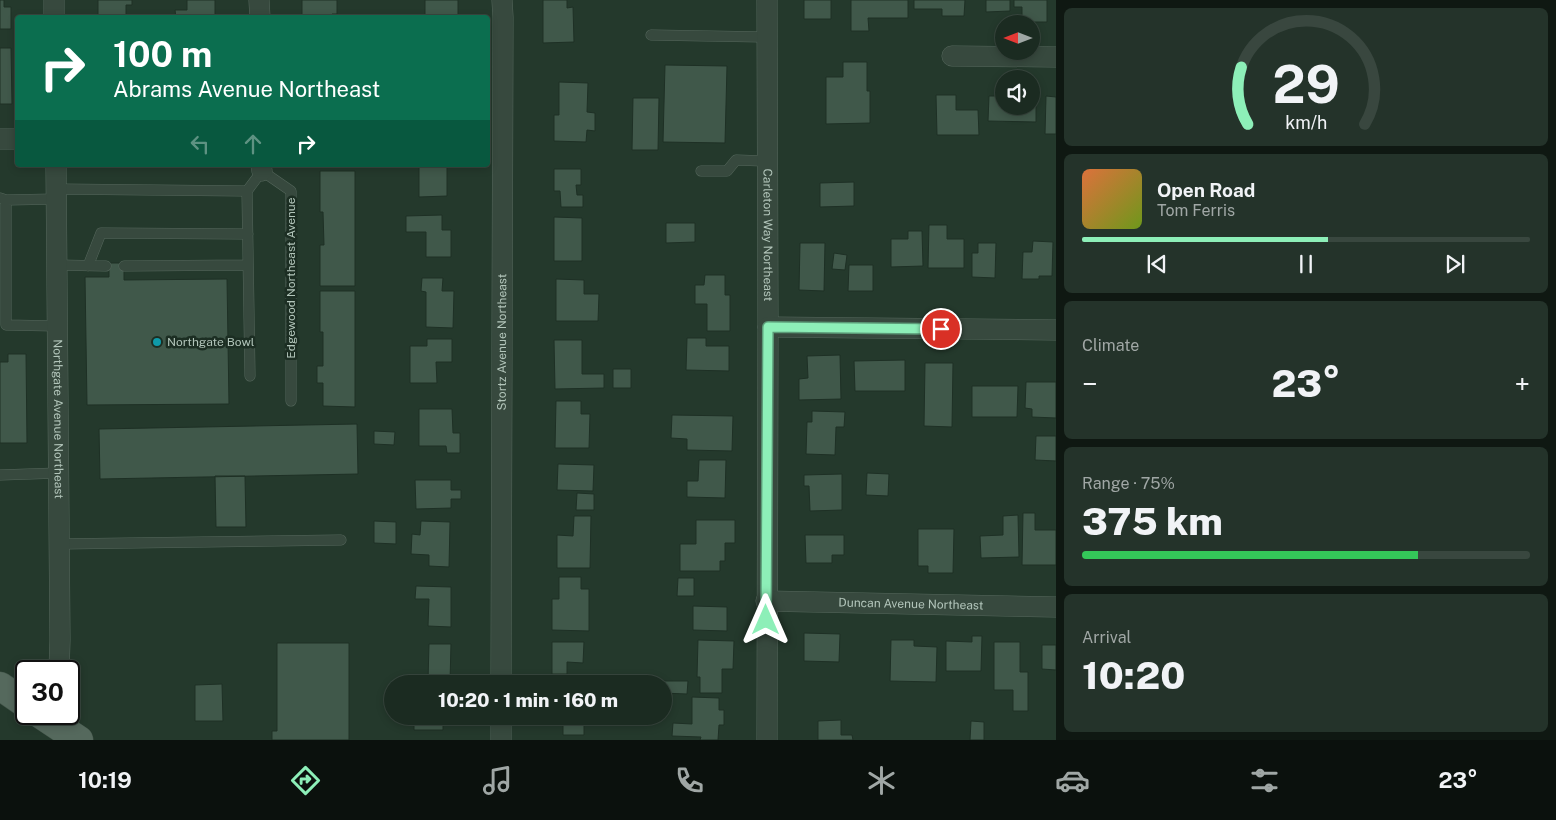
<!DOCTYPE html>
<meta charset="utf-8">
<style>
body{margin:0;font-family:"Public Sans",sans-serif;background:#24332a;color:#f1f3f6;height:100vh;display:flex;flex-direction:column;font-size:19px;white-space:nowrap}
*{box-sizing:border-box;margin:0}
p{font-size:16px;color:#a0a7a5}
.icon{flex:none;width:28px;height:28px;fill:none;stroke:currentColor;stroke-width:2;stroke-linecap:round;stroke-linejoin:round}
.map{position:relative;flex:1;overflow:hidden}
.sheet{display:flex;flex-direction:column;gap:8px;padding:8px;background:#0f1812;width:500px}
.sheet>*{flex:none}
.top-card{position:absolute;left:15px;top:15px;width:475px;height:152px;border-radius:5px;box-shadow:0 2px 8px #0003,0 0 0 1px #39473f;background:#0b6e4f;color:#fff;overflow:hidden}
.needle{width:32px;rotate:270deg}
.buttons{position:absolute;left:995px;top:15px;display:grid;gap:10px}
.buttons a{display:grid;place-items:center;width:45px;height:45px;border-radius:50%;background:#1b2b21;box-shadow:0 2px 8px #0003,0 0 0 1px #39473f;font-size:25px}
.speed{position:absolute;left:15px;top:660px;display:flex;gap:10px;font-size:25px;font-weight:700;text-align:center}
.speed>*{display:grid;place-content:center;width:65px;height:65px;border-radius:50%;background:#1b2b21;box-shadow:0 2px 8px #0003,0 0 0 1px #39473f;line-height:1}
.speed .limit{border:2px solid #111;border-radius:8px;background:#fff;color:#111}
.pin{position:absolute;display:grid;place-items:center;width:42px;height:42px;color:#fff;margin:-21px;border:2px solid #fff;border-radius:50%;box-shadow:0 1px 5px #0007}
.me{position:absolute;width:55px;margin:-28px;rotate:0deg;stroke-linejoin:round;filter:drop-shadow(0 0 4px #0008)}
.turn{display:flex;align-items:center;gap:18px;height:105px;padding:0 15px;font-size:22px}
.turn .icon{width:65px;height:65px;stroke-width:2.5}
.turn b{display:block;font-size:35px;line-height:42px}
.lanes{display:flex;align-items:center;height:48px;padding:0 15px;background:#0003;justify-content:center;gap:25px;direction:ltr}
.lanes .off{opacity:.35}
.big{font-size:38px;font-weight:800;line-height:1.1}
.sheet .widget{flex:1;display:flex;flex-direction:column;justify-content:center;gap:8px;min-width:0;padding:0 18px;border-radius:8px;background:#24332a}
.sheet .dial{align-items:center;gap:0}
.dial svg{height:130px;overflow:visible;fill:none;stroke:#39473f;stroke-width:7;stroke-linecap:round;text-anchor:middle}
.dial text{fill:#f1f3f6;stroke:none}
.song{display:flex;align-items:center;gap:15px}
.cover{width:60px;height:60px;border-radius:8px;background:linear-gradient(135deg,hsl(20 70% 55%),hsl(80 70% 35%))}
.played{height:5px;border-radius:2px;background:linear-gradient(90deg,#8defb8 55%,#39473f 55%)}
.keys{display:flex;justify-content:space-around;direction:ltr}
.heat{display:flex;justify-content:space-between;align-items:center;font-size:28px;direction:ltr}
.charge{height:8px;border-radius:4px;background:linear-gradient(90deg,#34c759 75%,#39473f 0)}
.trip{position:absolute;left:384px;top:675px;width:288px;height:50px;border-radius:25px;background:#1b2b21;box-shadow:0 2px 8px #0003,0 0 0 1px #39473f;font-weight:800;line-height:50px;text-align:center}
.dock{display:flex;height:80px;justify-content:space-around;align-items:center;background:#0b110d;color:#a0a7a5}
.dock .icon{width:35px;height:35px}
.dock .active{color:#8defb8}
.dock b{font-size:22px;color:#f1f3f6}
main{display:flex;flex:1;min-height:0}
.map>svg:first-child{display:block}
.building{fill:#40584a;stroke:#1e3025}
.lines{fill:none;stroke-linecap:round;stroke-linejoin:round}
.service-casing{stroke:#55675c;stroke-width:11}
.minor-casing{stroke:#55675c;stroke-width:21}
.primary-casing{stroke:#43554a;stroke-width:29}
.service{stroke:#37493e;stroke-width:10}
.minor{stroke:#37493e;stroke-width:20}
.primary{stroke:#55695d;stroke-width:28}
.route-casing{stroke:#5c9b78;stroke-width:12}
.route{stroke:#8defb8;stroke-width:9}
.culture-dot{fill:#0f9aa8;stroke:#1c2e23;stroke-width:2}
.labels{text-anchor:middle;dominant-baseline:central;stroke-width:5;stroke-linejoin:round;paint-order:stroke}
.street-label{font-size:12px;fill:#b2c5ba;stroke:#1c2e23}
.poi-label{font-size:12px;fill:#b2c5ba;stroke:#1c2e23;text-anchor:start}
</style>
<main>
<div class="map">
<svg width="1056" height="740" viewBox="0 0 1056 740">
<rect width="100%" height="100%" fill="#24392c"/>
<path class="building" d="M0 0H4V7H11V29H0Z
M98 0H132V5H126V18H101V15H98Z
M187 0H215V18H176L175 10H187Z
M302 0H337V14H332V18H302Z
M425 0H458V18H425Z
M543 0H567V8L573 7 574 42 543 43Z
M804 0H831V19H804Z
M851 0H908V18H868L869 31H851Z
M914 0H965L964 16H942V9H914Z
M986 0H1010V11L986 12Z
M1014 0H1047V22H1022V7H1014Z
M0 48H11L12 104H0Z
M843 62H867V91H870V123L826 124V77H843Z
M665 65 727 66 725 143 663 142Z
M559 82 588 83 587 112 595 113V131L587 130 586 142 554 141V115H559Z
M936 95H956V110H978L979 135H937Z
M989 96H1004V106H1031V97H1036V122L988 121Z
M1046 96 1056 97V134H1045Z
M633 98H659L658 150H632Z
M419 165H447V196L419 197Z
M554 169H581V185H576L577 195H583V207H561L560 191H554Z
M320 171H355V286H320V245H324L323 212H320Z
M854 182V206L820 207V183Z
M442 215V230H451V257H426V232H406V216Z
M554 217 582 218V261H554Z
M666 223H695V242L666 243Z
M929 225H947V239H964V268H928Z
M908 231H922L923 266 891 267V239H908Z
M1033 241 1053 242 1052 276H1039V279H1022L1023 252H1032Z
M800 243H825L824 291 799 290Z
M978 243H996L995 278 972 277V253H978Z
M834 253 847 255 845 270 832 269Z
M109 263H124V280L227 279 229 404 87 405 85 277H109Z
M849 265H873V291H848Z
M705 275H725V295H730V331H707V304H695V285H704Z
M422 278H443L442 291H454L453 328 426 327V292L421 291Z
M556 279 584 280V294H599L598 321H556Z
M320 291H355V407L323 406V383H317V366H323V332H320Z
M687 338H706V346H729V371L686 370Z
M427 339H452V362H436L437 383H410V346H427Z
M554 340H582V374H604V388L555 389Z
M8 354H26L27 443H0V362H8Z
M840 355 841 399 799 400V379L808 378 807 356Z
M905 360V391H855L854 361Z
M925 363H953L952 427 924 426Z
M613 369H631V388H613Z
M1026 382H1056V418L1032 417V409L1025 408Z
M972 386H1018L1017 417H972Z
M556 401H581V414H590L589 448H555Z
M419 409H452L453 433H460V453H447L446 446H419Z
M812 411 845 412 844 427H836L835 455 806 454 807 422H812Z
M672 415 733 416 732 451 687 450V439L671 438Z
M357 424 358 474 100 479 99 429Z
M374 431 395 432 394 445 374 444Z
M1036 436H1056V461L1035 460Z
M699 460H726L725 498 687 497V481H698Z
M558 464 594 465 593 491 557 490Z
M867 473 889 474 888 496 866 495Z
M842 474V510L810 511 809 486H804V475Z
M215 476H245L246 527H216Z
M415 480H451V490H461V499H451V508L416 509Z
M577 493 594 494V510H576Z
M1023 513H1035V530H1056V565H1022Z
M1018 515 1019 557 981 558 980 536 1003 535V516Z
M574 516H591L590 568H557V535L573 536Z
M696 520H735V543H725V561H720V571H680V544H696Z
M374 521 396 522V544L374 543Z
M421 521 450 522 449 567 429 566V555L411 554 412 534 420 535Z
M918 529H954L953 573H928V566H918Z
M805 535H844V555H832V563H806Z
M559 577H581V589H589V631L552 630V599H559Z
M678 578H694V596H677Z
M416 586 451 587V627L428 626 429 599H415Z
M693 606 727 607V631L693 630Z
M804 633 840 634 839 662 804 661Z
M972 636H982L981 671H946V641L972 642Z
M698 640 734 641 733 669H722V693H700V677H697Z
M891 640H914V646L937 647 936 682 890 681Z
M552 642H584L583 663 567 662V674H552Z
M994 642H1020V672H1028V711H1013V690H994Z
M277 643H349V740H272V731H277Z
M429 644H451L450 682 428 681Z
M1042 645H1056V670L1042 669Z
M661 681H688L687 694 662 693Z
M222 684 223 721H195V685Z
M692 697 719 698V710H724V725H719L718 740H700L701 737 672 736 673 723 692 724Z
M414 716H450V722H443V730H414Z
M554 716H597L598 722 584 723V735H563V725H554Z
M841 720V735H852L853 740H818V721Z
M971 721 984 722V740H970Z"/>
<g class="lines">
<g class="service-casing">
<path id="service" d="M651 35 767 37
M701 171H727L736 160 767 161
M56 189 247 191
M0 198 6 200 56 199
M6 200V325L57 326
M57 265 106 266
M88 266 101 233 248 234
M124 266 248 265
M250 376 247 191 262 171 291 191V401
M0 475 58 473
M59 544 341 540"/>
</g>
<g class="minor-casing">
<g id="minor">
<path d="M54 0V18"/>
<path d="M259 0 260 18"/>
<path id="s1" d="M767 0 768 327 767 740"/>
<path d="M952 56 1056 57"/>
<path d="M0 139H18"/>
<path id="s2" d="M56 165 60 640 59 671"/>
<path d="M261 165 262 171"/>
<path d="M768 327 1056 330"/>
<path id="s3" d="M766 601 1056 607"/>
<path id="s4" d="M501 684 503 17 502 0"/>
<path d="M501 740V716"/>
</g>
</g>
<g class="primary-casing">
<path id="primary" d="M0 686 26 704
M40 714 79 740"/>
</g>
<use href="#service" class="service"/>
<use href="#minor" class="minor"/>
<use href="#primary" class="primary"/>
</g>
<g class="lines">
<g class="route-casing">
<path id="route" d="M766 620 768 327 941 329"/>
</g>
<use href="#route" class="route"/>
</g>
<circle class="culture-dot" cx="157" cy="342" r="5"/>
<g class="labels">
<g class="street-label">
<text stroke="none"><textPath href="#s1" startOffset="235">Carleton Way Northeast</textPath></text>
<text transform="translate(291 278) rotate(-90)">Edgewood Northeast Avenue</text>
<text stroke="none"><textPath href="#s4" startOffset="342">Stortz Avenue Northeast</textPath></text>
<text stroke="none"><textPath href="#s2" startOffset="254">Northgate Avenue Northeast</textPath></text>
<text stroke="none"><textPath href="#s3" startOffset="145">Duncan Avenue Northeast</textPath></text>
</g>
<g class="poi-label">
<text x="167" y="342">Northgate Bowl</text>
</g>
</g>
</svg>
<div class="buttons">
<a><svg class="needle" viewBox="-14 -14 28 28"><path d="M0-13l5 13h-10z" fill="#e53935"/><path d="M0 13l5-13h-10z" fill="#a0a7a5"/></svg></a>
<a><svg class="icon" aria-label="sound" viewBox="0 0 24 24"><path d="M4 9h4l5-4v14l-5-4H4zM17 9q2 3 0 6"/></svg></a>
</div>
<div class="speed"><div class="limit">30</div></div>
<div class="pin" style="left:941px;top:329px;background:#d93025"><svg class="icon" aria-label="arrive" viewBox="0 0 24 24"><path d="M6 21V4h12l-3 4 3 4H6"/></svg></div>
<svg class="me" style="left:766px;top:620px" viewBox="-20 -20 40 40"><path d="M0-17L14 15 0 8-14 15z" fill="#8defb8" stroke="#fff" stroke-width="4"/></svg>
<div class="trip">10:20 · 1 min · 160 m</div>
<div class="top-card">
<div class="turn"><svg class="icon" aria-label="right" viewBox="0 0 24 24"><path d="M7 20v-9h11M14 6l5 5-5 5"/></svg><div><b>100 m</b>Abrams Avenue Northeast</div></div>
<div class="lanes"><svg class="icon off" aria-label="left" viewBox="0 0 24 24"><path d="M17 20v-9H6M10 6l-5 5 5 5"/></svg><svg class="icon off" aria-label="ahead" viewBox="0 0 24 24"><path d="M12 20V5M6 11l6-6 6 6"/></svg><svg class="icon" aria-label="right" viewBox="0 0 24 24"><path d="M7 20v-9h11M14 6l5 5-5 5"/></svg></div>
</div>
</div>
<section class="sheet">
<div class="widget dial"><svg viewBox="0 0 100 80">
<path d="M14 69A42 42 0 1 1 86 69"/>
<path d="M14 69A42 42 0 0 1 10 34" stroke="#8defb8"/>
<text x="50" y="56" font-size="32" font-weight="700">29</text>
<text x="50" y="72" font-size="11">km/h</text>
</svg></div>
<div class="widget">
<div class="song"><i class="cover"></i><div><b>Open Road</b><p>Tom Ferris</p></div></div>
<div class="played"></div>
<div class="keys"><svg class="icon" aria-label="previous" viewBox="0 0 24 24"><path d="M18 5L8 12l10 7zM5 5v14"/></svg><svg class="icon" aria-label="pause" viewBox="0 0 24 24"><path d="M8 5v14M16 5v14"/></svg><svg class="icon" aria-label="next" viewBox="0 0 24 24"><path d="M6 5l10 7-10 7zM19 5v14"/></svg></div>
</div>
<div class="widget"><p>Climate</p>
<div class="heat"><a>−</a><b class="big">23°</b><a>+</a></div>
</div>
<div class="widget"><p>Range · 75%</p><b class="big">375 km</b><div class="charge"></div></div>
<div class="widget"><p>Arrival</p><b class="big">10:20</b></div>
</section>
</main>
<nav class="dock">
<b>10:19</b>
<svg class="icon active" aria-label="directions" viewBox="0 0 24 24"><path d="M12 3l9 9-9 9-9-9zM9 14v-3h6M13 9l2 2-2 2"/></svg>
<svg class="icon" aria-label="music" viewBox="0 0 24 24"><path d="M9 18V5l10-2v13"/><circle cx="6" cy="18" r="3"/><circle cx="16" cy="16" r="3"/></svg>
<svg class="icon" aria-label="phone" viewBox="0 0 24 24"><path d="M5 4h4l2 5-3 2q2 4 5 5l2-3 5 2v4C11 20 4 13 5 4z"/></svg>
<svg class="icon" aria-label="climate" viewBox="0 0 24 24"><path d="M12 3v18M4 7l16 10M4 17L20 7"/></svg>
<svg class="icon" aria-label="car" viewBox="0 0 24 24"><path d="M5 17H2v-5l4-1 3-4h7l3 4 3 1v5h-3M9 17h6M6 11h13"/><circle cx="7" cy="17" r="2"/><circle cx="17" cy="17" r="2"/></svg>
<svg class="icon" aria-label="filters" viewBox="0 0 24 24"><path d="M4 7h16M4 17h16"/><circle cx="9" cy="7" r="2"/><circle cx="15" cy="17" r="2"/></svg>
<b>23°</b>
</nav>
